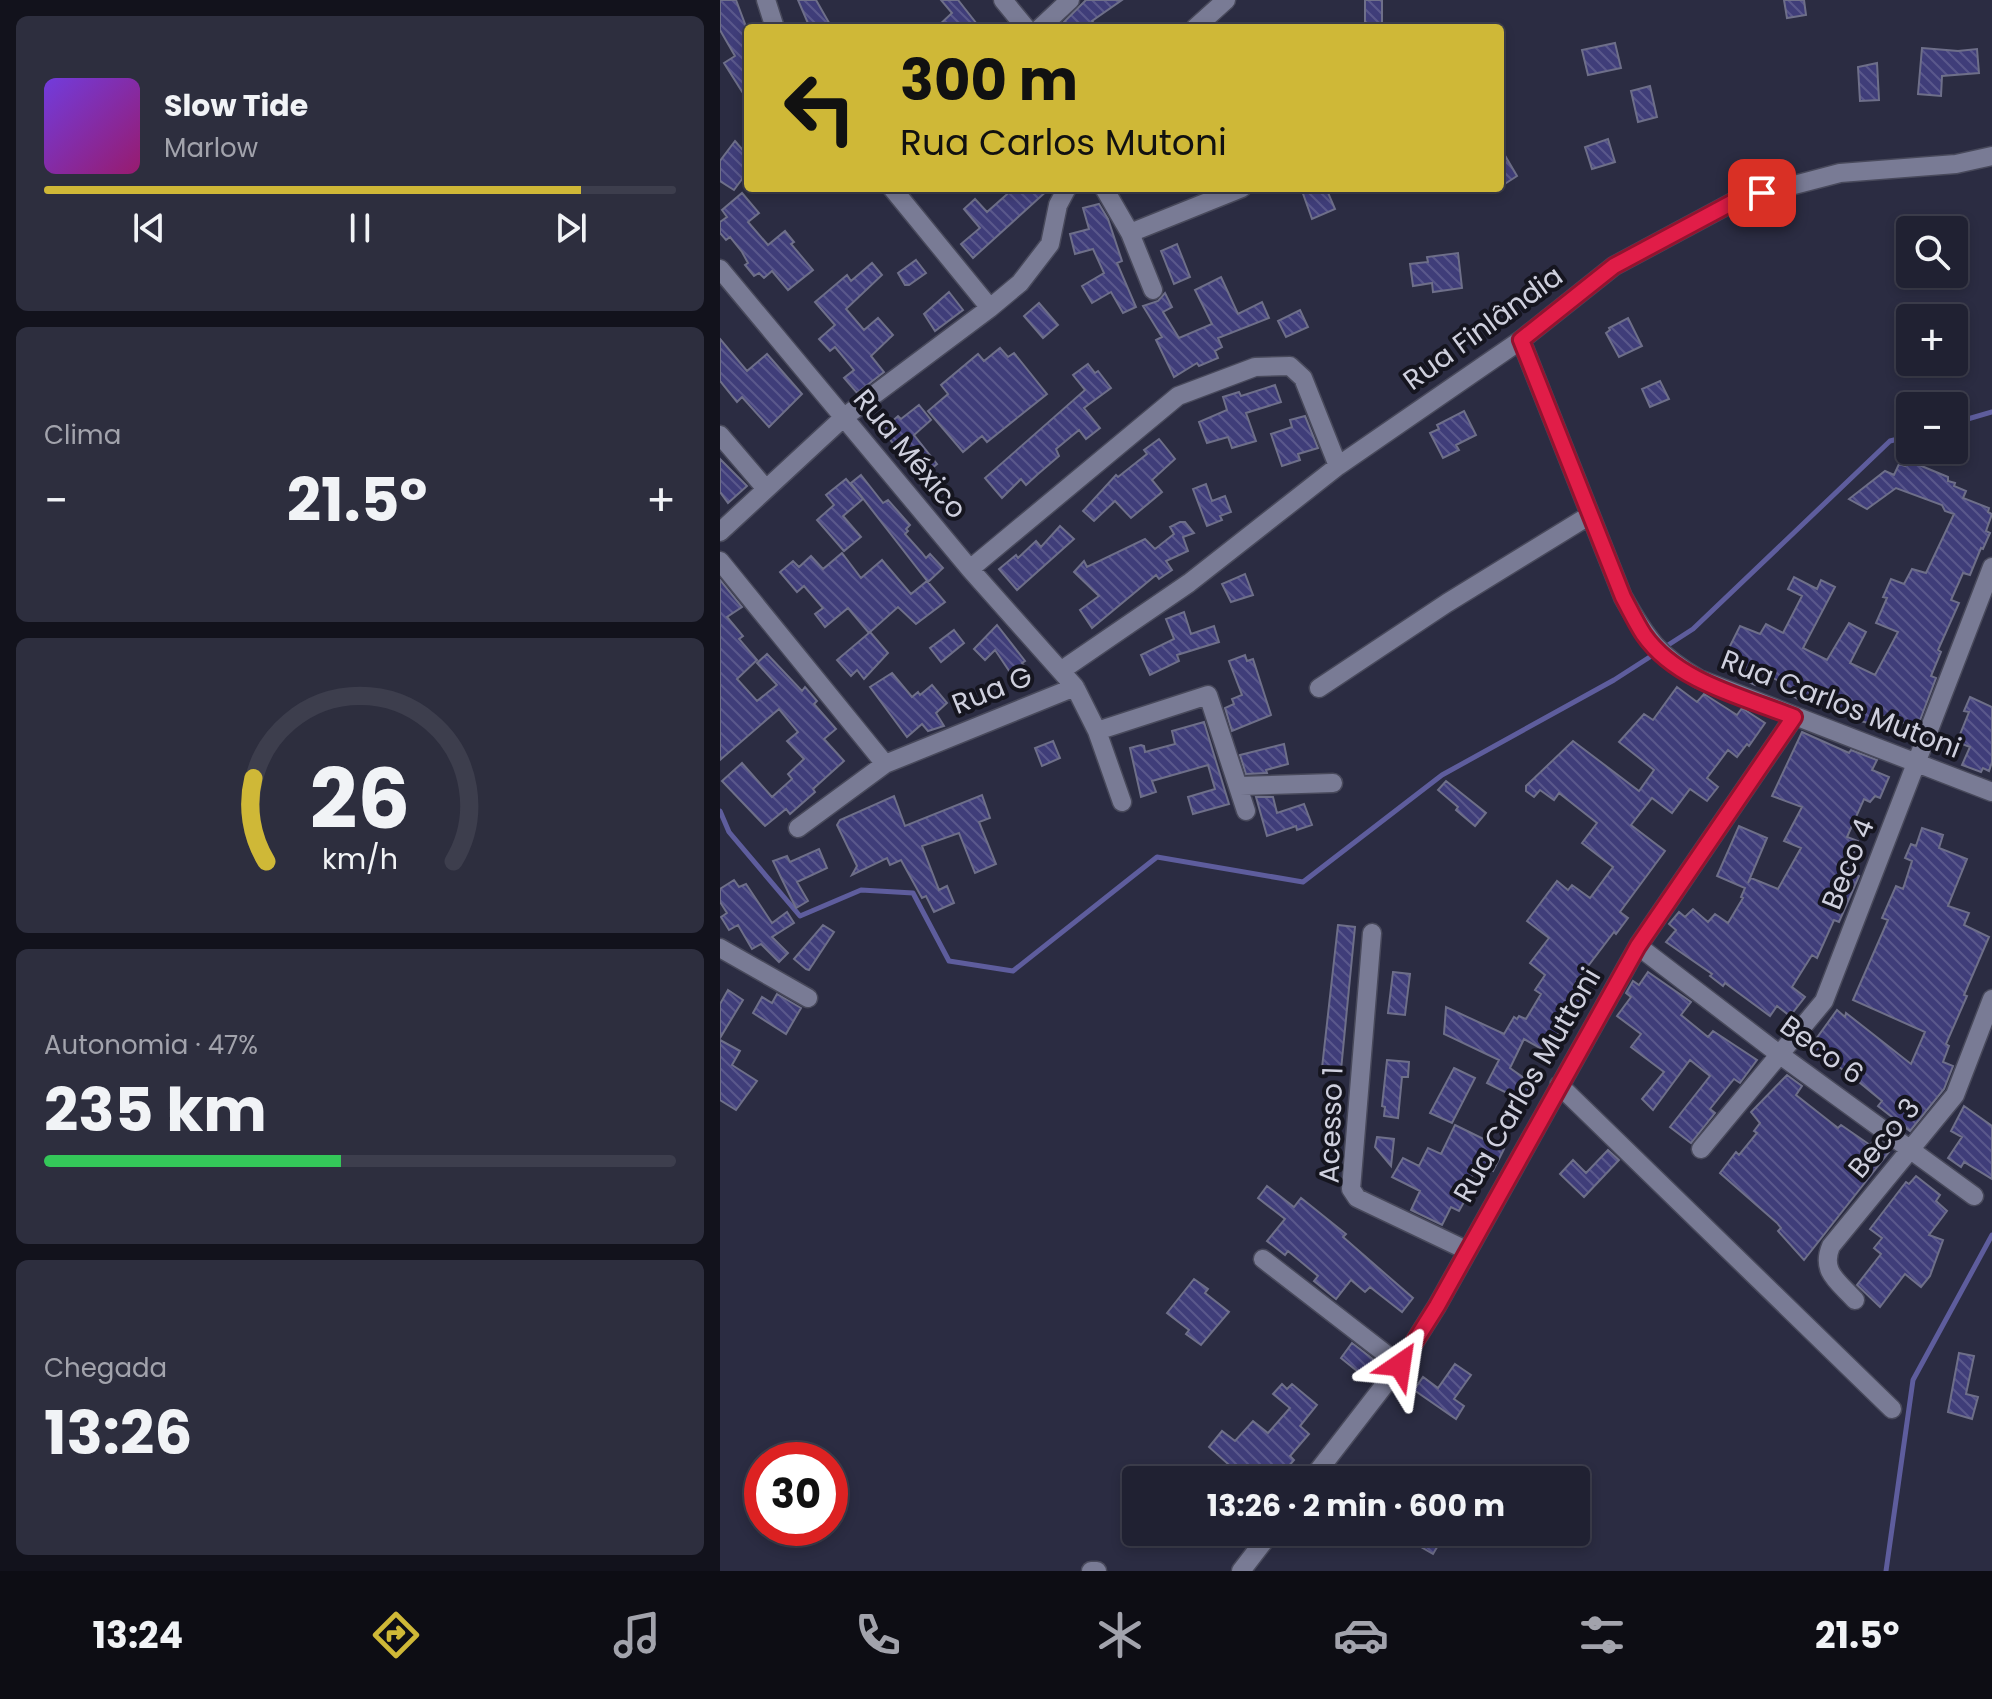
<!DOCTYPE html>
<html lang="pt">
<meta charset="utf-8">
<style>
body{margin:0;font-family:Poppins,sans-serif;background:#2d2e3e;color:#f1f3f6;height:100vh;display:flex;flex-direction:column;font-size:30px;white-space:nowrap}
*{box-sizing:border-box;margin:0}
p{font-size:26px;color:#a2a3ac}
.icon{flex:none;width:44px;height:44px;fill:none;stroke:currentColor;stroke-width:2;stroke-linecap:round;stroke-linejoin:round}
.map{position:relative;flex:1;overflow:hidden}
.sheet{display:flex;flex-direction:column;gap:16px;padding:16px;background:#12121c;width:720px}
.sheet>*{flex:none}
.banner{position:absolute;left:24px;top:24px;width:760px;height:168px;border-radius:8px;box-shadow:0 4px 12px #0003,0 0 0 2px #3d3e4d;background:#cfb837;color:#111;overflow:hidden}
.fabs{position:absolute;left:1176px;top:216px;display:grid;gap:16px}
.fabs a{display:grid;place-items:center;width:72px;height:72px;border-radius:8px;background:#202132;box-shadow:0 4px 12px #0003,0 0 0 2px #3d3e4d;font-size:40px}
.speed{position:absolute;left:24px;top:1442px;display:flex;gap:16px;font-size:40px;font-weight:700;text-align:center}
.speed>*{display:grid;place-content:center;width:104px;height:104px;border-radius:50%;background:#202132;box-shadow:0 4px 12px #0003,0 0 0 2px #3d3e4d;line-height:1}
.speed .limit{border:12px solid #d22;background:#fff;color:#111}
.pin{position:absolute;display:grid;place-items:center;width:68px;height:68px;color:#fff;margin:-34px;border-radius:16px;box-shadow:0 4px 12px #0006}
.me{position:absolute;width:88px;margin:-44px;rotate:32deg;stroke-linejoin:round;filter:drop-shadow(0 0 6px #0008)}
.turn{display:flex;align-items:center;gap:28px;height:168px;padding:0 24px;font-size:36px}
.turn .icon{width:104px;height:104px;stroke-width:2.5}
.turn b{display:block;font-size:56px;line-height:68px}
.big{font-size:60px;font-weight:700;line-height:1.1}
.sheet .widget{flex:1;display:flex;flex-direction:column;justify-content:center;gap:12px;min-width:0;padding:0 28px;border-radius:12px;background:#2d2e3e}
.sheet .dial{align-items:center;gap:0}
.dial svg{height:208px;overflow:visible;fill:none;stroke:#3d3e4d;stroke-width:7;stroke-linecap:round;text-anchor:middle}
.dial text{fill:#f1f3f6;stroke:none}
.song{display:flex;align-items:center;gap:24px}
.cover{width:96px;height:96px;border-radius:12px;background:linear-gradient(135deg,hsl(260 70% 55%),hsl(320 70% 35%))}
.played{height:8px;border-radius:4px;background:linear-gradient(90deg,#cfb837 85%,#3d3e4d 85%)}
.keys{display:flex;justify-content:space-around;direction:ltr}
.heat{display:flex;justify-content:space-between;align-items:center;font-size:44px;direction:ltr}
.charge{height:12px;border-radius:6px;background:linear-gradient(90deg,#34c759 47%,#3d3e4d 0)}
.trip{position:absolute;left:402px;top:1466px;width:468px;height:80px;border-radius:8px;background:#202132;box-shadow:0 4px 12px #0003,0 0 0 2px #3d3e4d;font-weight:700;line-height:80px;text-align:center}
.tabs{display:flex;height:128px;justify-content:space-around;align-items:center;background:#0d0d14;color:#a2a3ac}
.tabs .icon{width:56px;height:56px}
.tabs .on{color:#cfb837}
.tabs b{font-size:36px;color:#f1f3f6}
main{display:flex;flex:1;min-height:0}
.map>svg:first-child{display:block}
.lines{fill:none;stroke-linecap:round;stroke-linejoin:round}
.stream{stroke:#5e5d9d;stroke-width:5}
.building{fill:url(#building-back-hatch);stroke:#6e6f89;stroke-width:2}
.minor-casing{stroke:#48495b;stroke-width:21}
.minor{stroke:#797b95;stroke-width:18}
.route-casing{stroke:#92132f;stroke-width:20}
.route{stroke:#e11d48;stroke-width:14}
.labels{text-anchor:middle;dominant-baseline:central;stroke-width:8;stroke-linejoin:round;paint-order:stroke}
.street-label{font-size:28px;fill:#cfd0de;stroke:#15151f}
</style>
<main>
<section class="sheet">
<div class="widget">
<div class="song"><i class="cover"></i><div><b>Slow Tide</b><p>Marlow</p></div></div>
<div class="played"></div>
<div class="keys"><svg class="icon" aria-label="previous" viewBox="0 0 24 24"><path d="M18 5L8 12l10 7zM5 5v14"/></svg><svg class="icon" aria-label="pause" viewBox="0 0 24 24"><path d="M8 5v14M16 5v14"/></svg><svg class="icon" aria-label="next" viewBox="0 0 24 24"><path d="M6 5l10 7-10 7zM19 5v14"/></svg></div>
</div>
<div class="widget"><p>Clima</p>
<div class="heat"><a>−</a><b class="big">21.5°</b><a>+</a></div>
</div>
<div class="widget dial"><svg viewBox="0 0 100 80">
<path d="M14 69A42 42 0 1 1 86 69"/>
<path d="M14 69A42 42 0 0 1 9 37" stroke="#cfb837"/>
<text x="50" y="56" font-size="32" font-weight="700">26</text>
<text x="50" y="72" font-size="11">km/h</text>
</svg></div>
<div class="widget"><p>Autonomia · 47%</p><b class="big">235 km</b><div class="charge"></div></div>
<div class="widget"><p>Chegada</p><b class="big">13:26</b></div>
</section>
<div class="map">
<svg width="1272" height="1571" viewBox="0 0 1272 1571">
<defs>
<pattern id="building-back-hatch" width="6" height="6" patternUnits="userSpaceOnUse" patternTransform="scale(2)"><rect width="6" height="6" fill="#3f3d79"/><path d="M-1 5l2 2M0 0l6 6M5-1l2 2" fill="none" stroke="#5a588c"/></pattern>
</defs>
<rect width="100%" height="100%" fill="#2b2c42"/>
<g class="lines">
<path class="stream" d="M1234 423 1272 412
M945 647 973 629 1170 441 1190 436
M0 811 9 832 80 916 141 890 193 893 229 961 293 971 437 857 583 882 722 775 894 680 936 653
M1166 1571 1193 1380 1272 1235"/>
</g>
<path class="building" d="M0 0H16L28 32V101L4 63 15 56 0 30Z
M78 0H96L112 28H90Z
M221 0H238L260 28H216L232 13Z
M366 0H402L372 21 378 28H338Z
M645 0H662V28H645Z
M1064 0H1084L1086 15 1067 18Z
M895 43 901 68 868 75 862 50Z
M1202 48 1238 51 1257 49 1259 73 1222 76 1221 96 1198 94Z
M1157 63 1159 100 1140 101 1138 67Z
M930 86 937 117 918 122 911 91Z
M888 139 895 162 872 169 865 147Z
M15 141 28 156V171L14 190 0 181V161Z
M780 147 797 176 780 187Z
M294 188H330L253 258 241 244 260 228 244 209 255 199 267 212Z
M581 188H606L615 209 592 219Z
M22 193 39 213 28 222 48 245 65 231 74 242 71 244 93 270 68 290 52 271 44 278 39 273 34 276 25 265 28 263 22 252 10 237 6 240 0 233V222L7 217 2 210Z
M379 204 388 219 402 261 397 263 416 307 403 313 391 292 372 303 362 286 384 273 373 249 355 254 350 234 369 229 363 208Z
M457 244 470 277 454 284 441 251Z
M738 253 742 288 713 292 712 283 693 286 690 264 708 262 707 257Z
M196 260 206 273 189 285H185L178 273Z
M152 263 162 275 126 309 144 330 158 318 173 335 151 356 164 372 137 393 124 378 134 370 115 347 110 351 99 339 115 325 95 302 127 275 131 281Z
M501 277 518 314 542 302 549 318 498 338 502 347 495 351 498 358 479 366 477 363 454 377 436 340 442 337 423 306 438 301 445 293 452 307 443 312 459 338 492 324 475 290Z
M229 292 243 310 215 331 204 314Z
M319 303 338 325 323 338 304 316Z
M580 310 588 327 566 337 558 321Z
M908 318 922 346 899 357 886 333 890 330 889 328Z
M0 339 27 371 47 354 82 394 49 427 22 397 17 402 0 381Z
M280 348 288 357 294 353 327 394 267 442 262 436 243 452 208 411 228 394 221 385 258 354 264 361Z
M368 364 375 373 378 371 391 388 364 408 380 428 366 439 359 430 336 449 339 456 318 474 306 485 301 479 282 498 265 478 365 390 353 375Z
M940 381 949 399 930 407 922 389Z
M555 385 561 402 526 413 536 441 512 448 508 437 487 443 479 422 507 410 503 397 519 392 521 396Z
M199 405 211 420 194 435 217 464 201 477 162 430 178 416 181 419Z
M744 411 756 435 736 445 739 450 723 458 710 433 719 429 717 425Z
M585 416 598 448 578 454 580 460 562 466 551 434 572 427 570 420Z
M439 439 455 459 432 480 442 492 411 518 395 501 374 521 363 511 396 475 398 477 427 454 424 450Z
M0 459 27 486 8 503 0 492Z
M1187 460 1228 477V481L1235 483 1234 486 1246 491 1243 498 1269 508 1268 512 1272 514 1266 531 1270 533 1263 549 1261 548 1250 575 1243 573 1231 600 1239 603 1218 650 1221 652 1211 676 1216 678 1197 728 1164 716 1163 719 1159 717 1155 725 1134 719 1080 694 1078 699 1064 691 1067 685 1041 672 1035 685 1018 677 1021 672 1002 662 1020 626 1040 634 1046 624 1063 633 1082 596 1068 589 1074 577 1097 589 1101 580 1115 587 1083 648 1107 660 1129 623 1146 632 1130 663 1155 675 1178 632 1156 623 1167 598 1163 597 1171 579 1184 584 1192 569 1206 573 1234 514 1225 511 1222 505 1176 488 1147 509 1129 499 1165 471 1174 475 1179 464 1185 466Z
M141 475 163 503 168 500 190 525 186 529 188 531 185 534 202 553 206 558 210 554 223 568 208 582 131 483Z
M126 479 143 499 123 516 141 537 124 551 97 520 114 505 106 495Z
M486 484 492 501 505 496 511 512 500 516 502 520 487 526 473 489Z
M460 522H465L474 533 463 537 468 551 446 561 452 570 439 579 436 575 372 628 360 610 379 596 354 572 364 561 367 567 425 539 435 549 454 534 450 527Z
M340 526 354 539 297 590 279 569 296 555 298 558 316 541 321 547Z
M122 553 141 578 162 560 191 594 207 581 225 602 196 624 178 607 150 632 168 653 144 679 137 670 131 676 117 660 149 633 128 608 105 627 95 614 103 608 84 586 77 592 60 572 73 561 79 567 91 556 103 569Z
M525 574 533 595 511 602 502 584Z
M0 580 22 607 7 617 23 636 19 639 37 660 17 679 37 701 57 685 37 663 47 654 82 691 85 687 97 701 94 704 116 729 104 739 124 761 93 789 95 792 70 814 66 809 45 826 2 781 22 763 52 797 72 779 68 774 84 759 67 741 78 732 59 709 0 760Z
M464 612 471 634 494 626 499 642 457 655 459 661 430 675 421 655 454 639 446 619Z
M277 625 305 661 302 663 309 672 296 681 275 650 265 660 254 649Z
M234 630 244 643 221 662 210 648Z
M525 655 527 661 533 659 551 715 512 731 505 708 514 704 512 699 522 695 509 661Z
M172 673 192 697 198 692 200 695 212 685 227 703 216 713 224 726 208 731 202 724 187 737 150 687Z
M957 687 977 702 984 694 1017 715 1022 708 1045 723 1029 746 1027 744 1017 757 1008 750 987 778 998 787 987 801 970 789 952 813 932 798 911 825 945 851 900 912 908 918 896 934 894 932 856 982 870 992 853 1013 857 1016 847 1032 841 1028 827 1052 804 1039 790 1068 811 1083 803 1100 799 1099 767 1083 779 1060 724 1034 726 1007 784 1034 794 1017 797 1019 799 1016 806 1019 821 994 815 990 825 975 810 963 829 938 807 921 837 881 848 890 852 885 870 898 893 867 862 843 877 823 839 793 834 800 820 790 814 797 806 791V786L853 741 919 791 934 770 899 742 924 714 933 720Z
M1250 697 1272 707V762L1269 771 1263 768 1261 772 1242 765 1250 747 1237 742 1249 712 1244 711Z
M484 722 509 804 473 814 468 797 495 789 488 765 432 781 436 792 421 797 410 748 421 745 424 746 425 752 455 744 452 731Z
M1082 732 1129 753 1131 750 1157 760 1152 770 1169 777 1160 798 1155 796 1150 802 1144 799 1127 837 1138 841 1127 871 1139 876 1119 922 1114 920 1097 958 1092 955 1072 987 1085 997 1070 1016 1057 1006 1050 1016 1005 983 1003 986 990 976 992 974 946 942 956 930 949 924 959 912 965 917 973 909 988 922 995 914 1008 923 1023 898 1021 897 1025 888 997 876 1019 826 1047 838 1028 883 1031 878 1058 889 1081 848 1064 841 1082 807 1052 796Z
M333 741 340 758 322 766 315 748Z
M564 744 568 764 546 770 547 773 526 774 520 755Z
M726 781 766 813 755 826 736 810 738 807 718 790Z
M262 795 270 818 259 822 276 864 255 873 239 833 202 846 219 890 227 886 234 903 214 912 206 896 202 898 181 860 170 865 167 858 132 875 137 866 117 825 120 820 174 796 185 826Z
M536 797H553L557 813 584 804 592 825 577 830 576 826 547 836Z
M1202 828 1223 835 1219 848 1247 859 1228 906 1249 913 1244 925 1269 937 1244 995 1247 996 1226 1044 1229 1046 1223 1062 1233 1066 1224 1089 1190 1131 1158 1106 1162 1101 1134 1078 1104 1056 1101 1060 1088 1050 1117 1010 1125 1017 1126 1013 1191 1064 1205 1032 1133 1000 1168 920 1162 918 1176 886 1183 889 1192 861 1185 858 1191 844 1196 846Z
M99 849 107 868 77 882 88 901 76 908 53 861 67 856 70 862Z
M14 880 19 887 26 884 52 923 67 912 74 923 52 937 68 953 59 962 41 944 32 949 18 925 9 930 1 917 7 913 0 902V889Z
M103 925 114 932 89 970 86 969 74 959Z
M618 925 635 927 621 1070 602 1068Z
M673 972 690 974 685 1015 668 1013Z
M928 972 971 1002 961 1015 988 1037 993 1031 1037 1060 1020 1083 1014 1079 990 1109 995 1113 971 1143 950 1127 990 1076 970 1060 933 1110 922 1099 944 1072 911 1047 921 1034 897 1016 911 997 906 993 913 981 919 985Z
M8 990 23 1000 0 1038V1004Z
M57 994 81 1008 66 1034 33 1013 42 997 52 1003Z
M0 1040 20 1051 12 1065 37 1081 16 1110 0 1100Z
M667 1060 689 1062 688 1077H682L678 1118 664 1116 665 1107 662 1106Z
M734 1068 755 1078 732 1123 710 1113Z
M1067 1075 1082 1086 1076 1095 1118 1128 1121 1125 1150 1145 1154 1140 1169 1152 1084 1260 1058 1231 1061 1228 1057 1223 1000 1173 1016 1152 1019 1155 1037 1133 1034 1131 1040 1123 1031 1112Z
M1244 1106 1272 1126V1179L1244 1162 1241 1167 1228 1158 1242 1137 1231 1131Z
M735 1125 784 1149 773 1171 758 1164 746 1189 750 1191 739 1211 731 1207 722 1225 691 1210 700 1191 672 1177 683 1158 699 1166 708 1148 721 1154Z
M657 1137 674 1139 671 1166 655 1147Z
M888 1150 899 1160 864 1197 840 1174 853 1160 866 1173Z
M1196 1176 1220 1195 1216 1201 1227 1211 1209 1235 1223 1240 1210 1276 1201 1287 1185 1274 1160 1307 1137 1285 1161 1254 1154 1248 1162 1238 1150 1229 1186 1182 1189 1184Z
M547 1186 574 1207 581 1198 626 1234 623 1237 693 1298 682 1312 650 1287 645 1292 631 1280 616 1299 594 1281 598 1276 568 1251 565 1255 547 1241 565 1219 538 1198Z
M474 1279 488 1289 485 1293 509 1312 481 1345 466 1334 469 1330 447 1313Z
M632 1343 654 1360 642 1375 621 1358Z
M1239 1353 1254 1356 1246 1394 1258 1397 1252 1419 1228 1412Z
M735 1364 751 1375 734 1399 744 1406 736 1419 694 1390 703 1377 718 1388Z
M562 1384 567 1389 572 1384 597 1405 580 1426 589 1434 570 1456 574 1460 561 1475 557 1471 549 1480H526L489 1447 502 1431 515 1441 533 1421 548 1433 570 1408 553 1394Z
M675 1532H726L713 1554Z"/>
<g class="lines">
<g class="minor-casing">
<path id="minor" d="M46 0 55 28
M283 0 306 28
M320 28 350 0
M475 28 506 0
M172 188 270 308
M384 188 410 233 522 188
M410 233 433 290
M0 269 250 569 355 687
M801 340 903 597C926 638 938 655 979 679L1272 792
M0 435 46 489
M0 532 123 418 270 308 300 283 330 244 338 205 347 188
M0 561 165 764
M250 569 458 396 535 367 570 366 583 378 618 466
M342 670 469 583 618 466 801 340 894 266 1017 200 1120 173 1236 164 1272 156
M599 688 727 603 870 515
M377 731 488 695 526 811
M520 786 613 783
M78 828 165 764 355 687 377 731 402 802
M652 933 631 1189 637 1198 746 1250
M918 946 1059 1054 1254 1196
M0 948 88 998
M839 1085 1172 1409
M981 1149 1104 1001 1272 567
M543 1259 680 1365
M1135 1300C1119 1282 1100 1272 1111 1246L1235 1095 1272 999
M591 1480 680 1365 717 1306 918 946 1074 717
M371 1571H377
M521 1571 551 1532"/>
</g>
<use href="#minor" class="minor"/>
</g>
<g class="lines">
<g class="route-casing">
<path id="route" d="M680 1365 717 1306 918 946 1074 717C1024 697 957 682 924 635 916 623 910 610 903 597L801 340 894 266 1017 200 1042 193"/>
</g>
<use href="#route" class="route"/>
</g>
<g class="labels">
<g class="street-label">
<text transform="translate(763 328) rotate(-36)">Rua Finlândia</text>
<text transform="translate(190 454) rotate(50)">Rua México</text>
<text transform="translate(272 690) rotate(-22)">Rua G</text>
<text transform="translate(1121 704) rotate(21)">Rua Carlos Mutoni</text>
<text transform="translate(1128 864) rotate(-68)">Beco 4</text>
<text transform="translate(1102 1050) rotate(36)">Beco 6</text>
<text transform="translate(807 1085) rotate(-60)">Rua Carlos Muttoni</text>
<text transform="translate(611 1125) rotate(-88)">Acesso 1</text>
<text transform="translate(1164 1138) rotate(-50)">Beco 3</text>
</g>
</g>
</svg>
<div class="fabs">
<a><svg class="icon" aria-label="search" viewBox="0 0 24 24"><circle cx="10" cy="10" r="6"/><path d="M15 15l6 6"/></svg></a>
<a>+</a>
<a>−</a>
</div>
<div class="speed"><div class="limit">30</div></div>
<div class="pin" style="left:1042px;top:193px;background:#d93025"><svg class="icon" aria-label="arrive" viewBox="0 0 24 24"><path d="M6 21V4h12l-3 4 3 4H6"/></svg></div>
<svg class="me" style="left:680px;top:1365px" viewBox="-20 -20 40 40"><path d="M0-17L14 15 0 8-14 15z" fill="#e11d48" stroke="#fff" stroke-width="4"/></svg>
<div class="trip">13:26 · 2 min · 600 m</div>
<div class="banner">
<div class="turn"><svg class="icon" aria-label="left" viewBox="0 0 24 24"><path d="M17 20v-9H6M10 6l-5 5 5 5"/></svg><div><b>300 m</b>Rua Carlos Mutoni</div></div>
</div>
</div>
</main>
<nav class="tabs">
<b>13:24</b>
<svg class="icon on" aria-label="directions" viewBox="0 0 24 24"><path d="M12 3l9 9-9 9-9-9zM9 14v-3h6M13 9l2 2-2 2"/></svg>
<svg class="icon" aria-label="music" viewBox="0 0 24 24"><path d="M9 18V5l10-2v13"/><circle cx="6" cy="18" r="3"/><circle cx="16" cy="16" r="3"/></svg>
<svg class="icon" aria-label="phone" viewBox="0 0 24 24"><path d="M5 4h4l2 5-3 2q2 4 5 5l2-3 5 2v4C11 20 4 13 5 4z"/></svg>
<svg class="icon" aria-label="climate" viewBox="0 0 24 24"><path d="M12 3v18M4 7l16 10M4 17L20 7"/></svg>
<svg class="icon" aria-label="car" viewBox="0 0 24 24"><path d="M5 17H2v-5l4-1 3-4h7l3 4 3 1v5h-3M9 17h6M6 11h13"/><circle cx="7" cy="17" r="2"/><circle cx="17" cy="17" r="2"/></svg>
<svg class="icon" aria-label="filters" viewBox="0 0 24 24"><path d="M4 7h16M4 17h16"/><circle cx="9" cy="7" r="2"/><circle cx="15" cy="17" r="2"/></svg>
<b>21.5°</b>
</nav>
